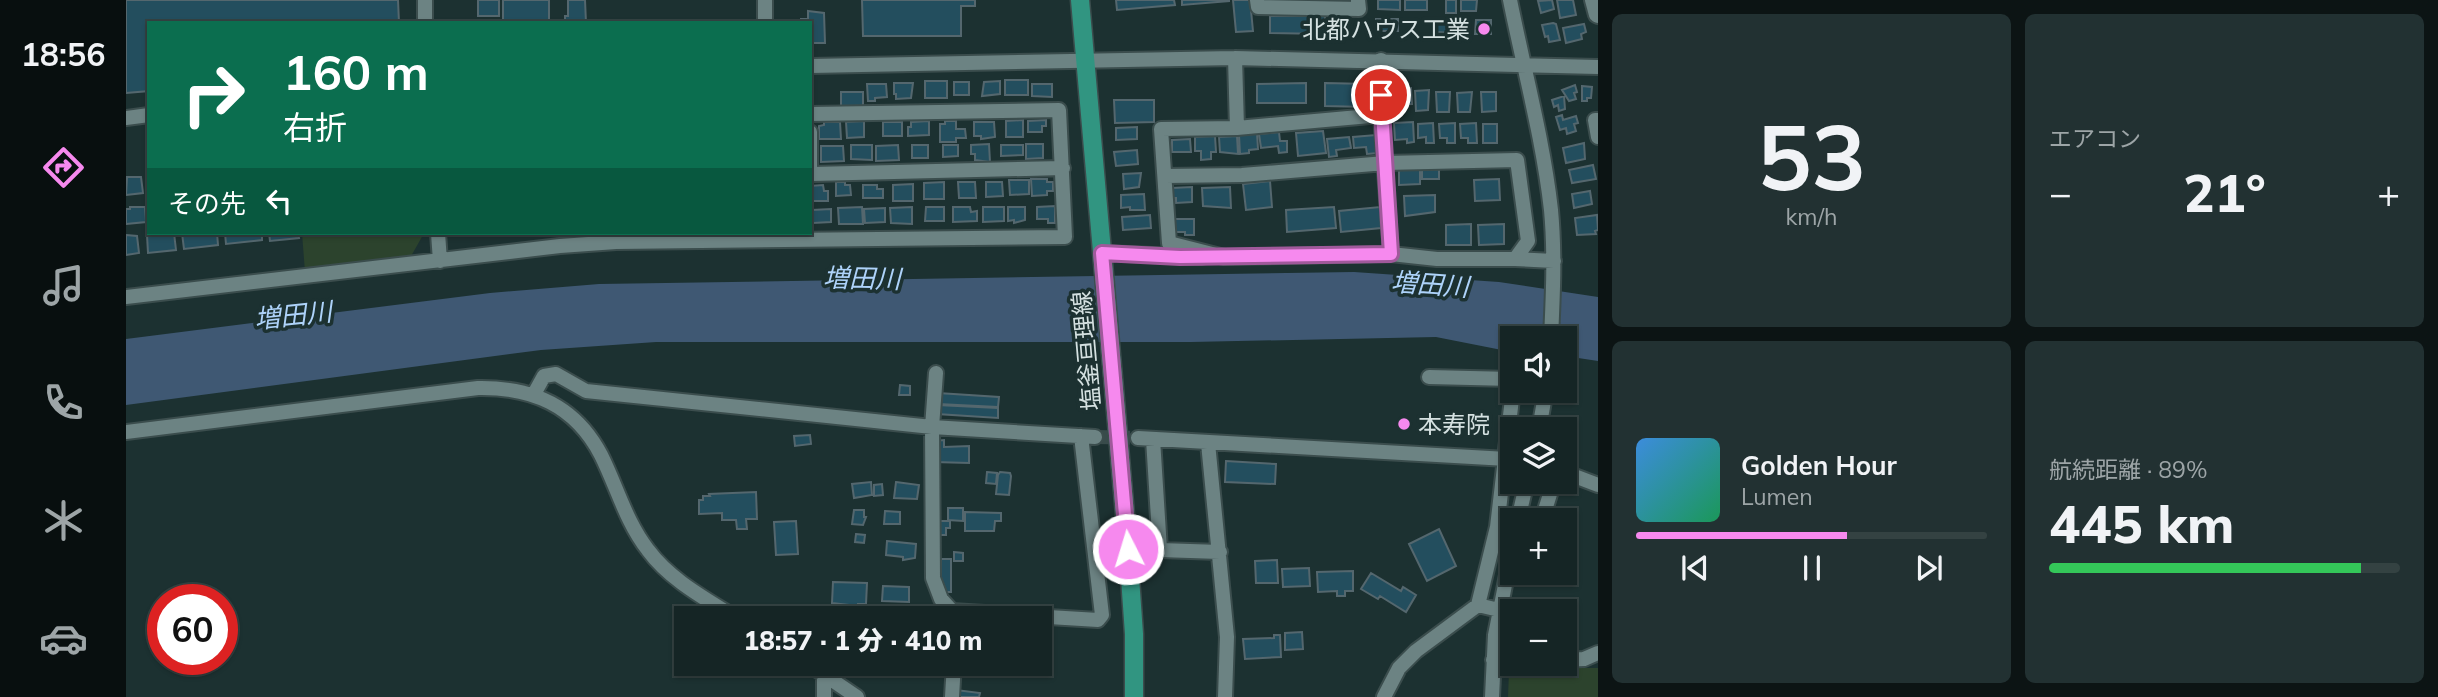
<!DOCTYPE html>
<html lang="ja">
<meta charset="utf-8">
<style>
body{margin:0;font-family:Mulish,"Noto Sans JP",sans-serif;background:#223132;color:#f1f3f6;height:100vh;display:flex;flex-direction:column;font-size:26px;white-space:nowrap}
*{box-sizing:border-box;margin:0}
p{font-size:23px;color:#9da5a7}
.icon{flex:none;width:38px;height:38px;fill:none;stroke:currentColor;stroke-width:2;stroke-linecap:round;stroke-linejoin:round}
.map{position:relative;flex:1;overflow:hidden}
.drawer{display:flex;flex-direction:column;gap:14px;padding:14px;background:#0c1414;width:840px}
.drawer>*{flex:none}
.top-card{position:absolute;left:21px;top:21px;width:665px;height:214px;border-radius:0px;box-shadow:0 2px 5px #0004,0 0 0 2px #344242;background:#0b6e4f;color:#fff;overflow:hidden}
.tools{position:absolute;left:1374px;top:326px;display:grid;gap:14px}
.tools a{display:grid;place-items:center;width:77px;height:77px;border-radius:0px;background:#152525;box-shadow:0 2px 5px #0004,0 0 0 2px #344242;font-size:35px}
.speed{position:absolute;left:21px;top:584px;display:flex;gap:14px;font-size:35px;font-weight:700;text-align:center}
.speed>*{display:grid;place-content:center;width:91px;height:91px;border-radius:50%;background:#152525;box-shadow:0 2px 5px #0004,0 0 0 2px #344242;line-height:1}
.speed .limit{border:10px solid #d22;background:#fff;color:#111}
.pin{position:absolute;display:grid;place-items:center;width:60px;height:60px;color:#fff;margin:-30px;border:4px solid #fff;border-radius:50%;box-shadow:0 2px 7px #0007}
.me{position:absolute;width:77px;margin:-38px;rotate:355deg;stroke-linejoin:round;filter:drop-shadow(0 0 5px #0008)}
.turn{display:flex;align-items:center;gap:24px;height:147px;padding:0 21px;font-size:32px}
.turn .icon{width:91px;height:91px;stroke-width:2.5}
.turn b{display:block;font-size:49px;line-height:60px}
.then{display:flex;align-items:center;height:66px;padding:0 21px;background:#0003;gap:14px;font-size:26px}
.big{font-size:52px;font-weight:800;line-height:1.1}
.drawer .tile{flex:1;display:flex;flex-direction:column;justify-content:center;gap:10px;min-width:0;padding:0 24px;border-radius:10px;background:#223132}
.drawer .dial{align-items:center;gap:0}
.dial b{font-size:91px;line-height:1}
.song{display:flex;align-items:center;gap:21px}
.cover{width:84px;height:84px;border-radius:10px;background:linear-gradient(135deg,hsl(210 70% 55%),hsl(150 70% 35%))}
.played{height:7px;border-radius:4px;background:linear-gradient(90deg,#f689ee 60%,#344242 60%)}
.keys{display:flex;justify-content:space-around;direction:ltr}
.heat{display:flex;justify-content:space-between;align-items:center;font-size:38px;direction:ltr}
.charge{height:10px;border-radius:5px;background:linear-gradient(90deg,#34c759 89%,#344242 0)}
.drawer .tiles{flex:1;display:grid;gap:14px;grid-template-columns:repeat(2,1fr)}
.trip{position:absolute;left:548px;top:606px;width:378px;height:70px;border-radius:0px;background:#152525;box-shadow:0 2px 5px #0004,0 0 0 2px #344242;font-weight:800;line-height:70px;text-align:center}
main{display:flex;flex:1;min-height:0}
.tabs{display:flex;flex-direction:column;width:126px;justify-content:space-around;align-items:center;background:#080f0f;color:#9da5a7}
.tabs .icon{width:49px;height:49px}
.tabs .current{color:#f689ee}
.tabs b{font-size:32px;color:#f1f3f6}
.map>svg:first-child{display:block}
.green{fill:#2c432d}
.water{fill:#3f5873}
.building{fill:#234e5e;stroke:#54676e;stroke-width:2}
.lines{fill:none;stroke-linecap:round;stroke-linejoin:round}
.minor-tunnel{stroke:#384b4b;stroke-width:14;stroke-dasharray:14 7;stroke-linecap:butt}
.minor-casing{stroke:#3b4d4d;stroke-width:18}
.major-casing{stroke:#3b4d4d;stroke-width:21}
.minor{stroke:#6c8383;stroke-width:14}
.major{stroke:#319581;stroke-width:18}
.route-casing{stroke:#a0599b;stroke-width:18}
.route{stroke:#f689ee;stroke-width:12}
.poi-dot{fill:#f689ee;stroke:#1c3131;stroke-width:2.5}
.labels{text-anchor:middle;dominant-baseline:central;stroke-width:7;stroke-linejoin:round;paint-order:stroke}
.poi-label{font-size:24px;fill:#d5e1e1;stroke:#1c3131;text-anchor:end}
.street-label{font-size:24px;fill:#d5e1e1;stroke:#1c3131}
.water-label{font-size:26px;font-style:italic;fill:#aed3fa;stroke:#1c3131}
</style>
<main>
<nav class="tabs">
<b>18:56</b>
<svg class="icon current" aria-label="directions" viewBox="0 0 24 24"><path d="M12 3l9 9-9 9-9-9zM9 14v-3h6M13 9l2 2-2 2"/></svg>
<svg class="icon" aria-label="music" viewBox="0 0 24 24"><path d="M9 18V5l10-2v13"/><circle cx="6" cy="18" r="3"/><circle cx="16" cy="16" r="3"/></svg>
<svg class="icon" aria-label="phone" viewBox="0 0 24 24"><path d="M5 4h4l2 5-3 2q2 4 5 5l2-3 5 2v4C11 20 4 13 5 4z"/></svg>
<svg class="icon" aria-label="climate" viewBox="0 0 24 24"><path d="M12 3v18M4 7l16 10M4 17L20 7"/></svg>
<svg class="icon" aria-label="car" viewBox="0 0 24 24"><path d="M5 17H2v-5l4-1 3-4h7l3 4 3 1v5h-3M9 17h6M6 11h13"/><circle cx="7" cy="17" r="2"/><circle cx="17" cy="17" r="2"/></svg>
</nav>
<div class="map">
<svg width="1472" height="697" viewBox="0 0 1472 697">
<rect width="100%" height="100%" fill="#1c3131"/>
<path class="green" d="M176 233H297V235L284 258 179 272Z
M1387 668H1472V697H1382L1383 671Z"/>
<path class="water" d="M1228 272 1373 282 1472 297V361L1439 356 1438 338H1386V352L1310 337 1065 342H530L415 350 0 405V339L364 293 473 284Z"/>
<path class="building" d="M0 0H272L273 23H23V91L0 93Z
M352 0H373V16H352Z
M377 0H423V23H377Z
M442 0H459L460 23H439V16H442Z
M736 0H849V6H835V36H737Z
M990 0H1048L1049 5 991 10Z
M1056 0H1103V1L1056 5Z
M1107 0H1124L1127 31 1110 32Z
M1252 0H1274V10L1252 9Z
M1279 0H1301V10H1279Z
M1320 0H1330V13H1320Z
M1335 0H1351L1350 11H1335Z
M1426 0 1428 9 1415 13 1412 1Z
M1431 0H1447L1450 15 1434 18Z
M682 11 698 13 699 43H684V23H675V19H682Z
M1144 16H1199V34L1144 33Z
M1250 19H1272V31H1250Z
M1311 19H1329V33L1309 32V22H1311Z
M1350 20H1365V34H1349Z
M1427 23 1430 24 1434 40 1423 42 1422 36 1419 37 1416 25Z
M1458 24 1460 32 1455 34 1456 39 1440 43 1437 28Z
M879 80H902V95H879Z
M799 81H821V98H799Z
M874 81V94L856 96 858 82Z
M828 82H843V95H828Z
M768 83H787L785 98 770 99V94H768Z
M1180 83V103H1131V84Z
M1199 83 1242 84 1241 107 1199 106Z
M741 84H760L761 97 749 98V101H742Z
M906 84H926V97L906 96Z
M1449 85 1451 92 1448 93 1450 99 1443 101 1436 90Z
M1456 86 1466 87 1465 98H1461V101H1456Z
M1285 88 1286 104 1267 105 1266 89Z
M1303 90 1302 110 1290 111 1289 91Z
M715 92H737V107H715Z
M1310 92H1324L1323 112H1311Z
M1346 92 1344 112H1332L1331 93Z
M1355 92H1370V111L1356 112Z
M1438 96 1439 109 1433 111 1432 105 1428 107 1426 100Z
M988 100H1028V122L989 123Z
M1436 115 1437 120 1450 116 1452 123 1448 124 1450 131 1441 134 1440 128 1434 130 1430 117Z
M897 120V137H880V121Z
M920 120V126H916V132H902V121Z
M738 121V137L721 138 720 122Z
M803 121V135L782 136V127H785V122Z
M819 121H830V129H839L840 138H830V142H814V124H819Z
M698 122H714L715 139H693V126L698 125Z
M757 122H776V136H757Z
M848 122H868L869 137 855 139V136H848Z
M1287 122 1288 142 1281 143V139L1269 140 1268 123Z
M1307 123 1308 143H1300V137L1292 138V124Z
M1329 123V143H1321V138H1314L1313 124Z
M1350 123 1351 143H1342V138H1335L1334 124Z
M1357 124H1371V143H1357Z
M1011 127V139L990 140V128Z
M1197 131 1200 153 1172 156 1170 133Z
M1153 132 1154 141H1161V152L1153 153 1152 146 1135 148 1133 134Z
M1131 133 1132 149 1123 150V153L1114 154 1113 135Z
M1250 135 1252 153 1241 154 1240 147 1228 148 1227 137Z
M1089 136 1090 152H1085V159L1075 160V151H1069V137Z
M1111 136 1112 154 1094 152 1093 137Z
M1223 137 1225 148 1210 150 1211 156 1203 157 1201 139Z
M1064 139 1065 152H1046V140Z
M1458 143 1459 159 1440 163 1437 148Z
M863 144 864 162 849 160V154H845V145Z
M900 144H917V158L900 159Z
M725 145H746V160L725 159Z
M772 145 773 160 750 161V146Z
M786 145H802V158H786Z
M817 145H832V156L817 157Z
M875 145H897V155L875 156Z
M695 146H717L718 161 695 162Z
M1011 150 1012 164 990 166 988 152Z
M1467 165 1470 179 1446 183 1443 170Z
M1313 169V179H1296V170Z
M1273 170H1294V184L1273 185Z
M1015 173 1013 187 998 189 997 174Z
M1 177H15L17 193 0 195Z
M905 179H921V182H927V191H921V195L906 196Z
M1373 179 1374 200 1349 201 1348 180Z
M883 180H903V194L884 195Z
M1144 181 1146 207 1120 210 1117 184Z
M710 182H719V185H724L725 195 710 196Z
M818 182V199H798V183Z
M832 182H849L850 198H833Z
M860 182H876L877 196 860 197Z
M787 184V201H767V185Z
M697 185 698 191H702V201H684V186Z
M737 185H751V189H757V198H737Z
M1066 187V202L1050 203V198H1046V188Z
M1104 187 1105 208 1077 206 1076 188Z
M1464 191 1466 204 1448 208 1446 194Z
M1018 194 1019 210H1004V207L995 208V195Z
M1309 195V212L1279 216 1278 196Z
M929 206V223H922V219H911V207Z
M4 207H19L20 222 0 224V209H4Z
M736 207 737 224H713L712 208Z
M786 207V224L765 223 764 208Z
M800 207H818V221H799Z
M827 207H844L845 212 851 211V221L827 222Z
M857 207H878V221L857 222Z
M882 207H899V220L888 223V220L882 221Z
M1208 207 1210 228 1161 232 1160 210Z
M1254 207 1255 228 1215 232 1213 211Z
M759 208V222L739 223 738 209Z
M705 209V222L687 223 686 210Z
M1024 215 1025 228 997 230 996 217Z
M1471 215 1472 230 1469 231 1470 234 1451 235 1449 218Z
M1049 219H1068V235H1059V232H1049Z
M1345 224V245H1320V225Z
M1378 224V244L1353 245 1352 225Z
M27 233H48L50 250 22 253 21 235H28Z
M56 233H91L92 245 58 249Z
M99 233H136V240L100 244Z
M143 233H172L173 238 144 241Z
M0 235 11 236 13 253 0 255Z
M774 385 784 386V395H773Z
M812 393 873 397 872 407 812 404Z
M811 405 872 408V418L811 414Z
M684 435 685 444 669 446 668 436Z
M818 440V447L843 446V463L808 462V441Z
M1100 461 1150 464 1149 484 1099 482Z
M861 472 871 473 870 484 860 483Z
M874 472 884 473 885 476 883 495 870 494 872 475Z
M745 482 746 495 728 498 726 484Z
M770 482 793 485 791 499 768 498Z
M756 484 757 495 748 496V485Z
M630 492 631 519H620L621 529H611L610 520H596V513L573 514V500H577V496H584L583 494Z
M822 508H837V521L822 520Z
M728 510H738V517H740L737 525 726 524Z
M759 511 774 512V524H758Z
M839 512 875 513V521H869L868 531H839Z
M670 521 672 554 650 555 648 522Z
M809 521H824V528H820V535H809Z
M1313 529 1330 566 1301 581 1283 544Z
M730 534 739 535 738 543 729 542Z
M761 541 790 544 789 558 777 560V557L760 555Z
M828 552 837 553V561H828Z
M815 559H825V592H815Z
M1151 560 1152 583H1130L1129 561Z
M1183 568 1184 586 1157 587 1156 569Z
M1227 571V591H1219V596H1211V591L1192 592 1191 572Z
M1245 573 1275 591 1277 587 1290 595 1280 612 1254 596 1252 599 1235 589Z
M707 582 741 583 740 604H732V606L706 603Z
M757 586 783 587V602L756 601Z
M644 606 656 608 654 618H642Z
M1176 632 1177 649 1159 650V633Z
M1148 635H1154L1155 657 1119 659 1117 639 1148 638Z
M830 690 854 693 853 697H829Z"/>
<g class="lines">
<path class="minor-tunnel" d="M969 437 1012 438"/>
<g class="minor-casing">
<path id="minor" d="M639 0V23
M1131 0 1132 7 1233 9 1232 0
M1384 0C1398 70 1417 139 1425 210 1429 253 1427 295 1425 338
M1466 0 1470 15 1472 16
M299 23V0
M1109 58 1111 128 1035 129 1043 243 1098 257 1265 254 1255 115V60
M684 66 1109 58 1472 67
M0 118 23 115
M1472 120H1469L1472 137
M1111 128 1255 115
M684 132V174
M686 174 937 168
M1039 176 1116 175 1259 163 1391 160 1402 241 1389 259H1311L1265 254
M312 233 314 261
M976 253 1076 257
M1389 259 1428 261
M0 297 434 246 490 242 939 237 933 110 684 114
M810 373 806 427 807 578 815 599 826 611 828 618
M1303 377 1386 379
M408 394 418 376 430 374 460 391 806 427 969 437
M1413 429 1420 390
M0 432 352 388C406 387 449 405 475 455 491 487 500 522 522 550 544 580 580 599 610 618
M1012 438 1381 459
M1027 439 1034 550 1094 552
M1082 443 1101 637 1099 697
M1438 472 1472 485
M1392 520 1401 481
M1416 520 1428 481
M1352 605 1371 527 1387 390
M826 611 972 620 976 615 955 436
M1367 660 1386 661
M1438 660 1458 659 1472 653
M681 663 731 697
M698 697V673
M826 697 828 663
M1258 697 1273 668 1290 651 1352 605 1373 610
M1366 697 1369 635 1386 550"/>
</g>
<g class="major-casing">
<path id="major" d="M954 0 1002 549 1008 634V697"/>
</g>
<use href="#minor" class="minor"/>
<use href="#major" class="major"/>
</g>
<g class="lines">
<g class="route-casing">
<path id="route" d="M1002 549 976 253 1054 257 1265 254 1255 95"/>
</g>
<use href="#route" class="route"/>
</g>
<g class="poi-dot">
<circle cx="1358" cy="29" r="7"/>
<circle cx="1278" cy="424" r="7"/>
</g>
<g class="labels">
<g class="poi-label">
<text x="1344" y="29">北都ハウス工業</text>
<text x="1292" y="424" text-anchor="start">本寿院</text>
</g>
<g class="street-label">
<text transform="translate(960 351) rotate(-95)">塩釜亘理線</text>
</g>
<g class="water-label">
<text transform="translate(736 278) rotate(1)">増田川</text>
<text transform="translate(1304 284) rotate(4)">増田川</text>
<text transform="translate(167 315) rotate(-6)">増田川</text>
</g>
</g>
</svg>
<div class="tools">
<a><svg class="icon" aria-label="sound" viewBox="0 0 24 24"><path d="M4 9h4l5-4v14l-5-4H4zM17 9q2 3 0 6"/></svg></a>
<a><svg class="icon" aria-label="layers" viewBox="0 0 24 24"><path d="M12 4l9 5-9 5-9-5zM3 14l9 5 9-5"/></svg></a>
<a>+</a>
<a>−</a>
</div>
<div class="speed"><div class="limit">60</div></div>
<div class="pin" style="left:1255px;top:95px;background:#d93025"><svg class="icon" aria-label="arrive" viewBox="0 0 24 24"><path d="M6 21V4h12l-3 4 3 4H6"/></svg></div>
<svg class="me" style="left:1002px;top:549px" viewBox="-20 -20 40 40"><circle r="17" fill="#f689ee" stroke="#fff" stroke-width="3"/><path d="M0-11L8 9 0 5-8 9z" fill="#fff"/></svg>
<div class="trip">18:57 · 1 分 · 410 m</div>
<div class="top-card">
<div class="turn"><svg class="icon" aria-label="right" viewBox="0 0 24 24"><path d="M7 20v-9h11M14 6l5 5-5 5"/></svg><div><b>160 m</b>右折</div></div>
<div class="then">その先<svg class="icon" aria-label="left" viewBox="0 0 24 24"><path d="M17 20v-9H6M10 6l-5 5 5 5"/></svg></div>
</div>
</div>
<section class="drawer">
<div class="tiles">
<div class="tile dial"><b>53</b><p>km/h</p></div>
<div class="tile"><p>エアコン</p>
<div class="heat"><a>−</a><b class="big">21°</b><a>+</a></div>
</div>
<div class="tile">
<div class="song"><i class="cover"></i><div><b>Golden Hour</b><p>Lumen</p></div></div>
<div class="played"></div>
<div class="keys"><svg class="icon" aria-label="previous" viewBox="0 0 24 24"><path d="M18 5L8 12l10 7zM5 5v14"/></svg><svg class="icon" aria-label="pause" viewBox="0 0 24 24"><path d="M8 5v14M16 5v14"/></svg><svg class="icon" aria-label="next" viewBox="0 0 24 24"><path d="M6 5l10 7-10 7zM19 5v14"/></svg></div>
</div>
<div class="tile"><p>航続距離 · 89%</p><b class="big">445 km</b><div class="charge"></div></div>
</div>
</section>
</main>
